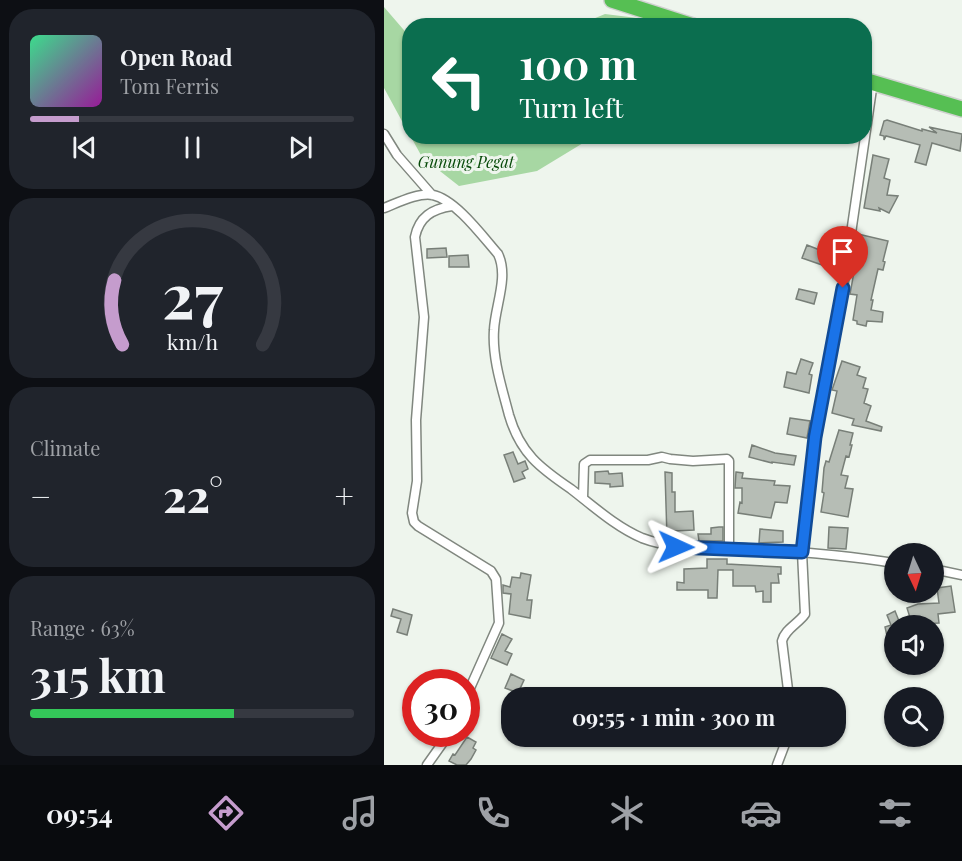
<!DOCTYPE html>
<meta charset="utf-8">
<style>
body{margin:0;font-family:"Playfair Display",serif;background:#20242c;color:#f1f3f6;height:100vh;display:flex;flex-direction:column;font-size:22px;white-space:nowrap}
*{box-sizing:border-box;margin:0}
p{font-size:20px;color:#9ea1a6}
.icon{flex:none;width:33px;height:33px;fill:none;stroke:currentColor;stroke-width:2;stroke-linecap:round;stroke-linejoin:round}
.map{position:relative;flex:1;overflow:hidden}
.drawer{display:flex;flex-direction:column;gap:9px;padding:9px;background:#0d0f14;width:384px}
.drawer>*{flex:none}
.top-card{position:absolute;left:18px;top:18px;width:470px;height:126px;border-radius:24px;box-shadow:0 2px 4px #0004;background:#0b6e4f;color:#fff;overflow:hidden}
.needle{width:39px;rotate:176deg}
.fabs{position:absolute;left:500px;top:543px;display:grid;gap:12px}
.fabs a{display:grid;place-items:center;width:60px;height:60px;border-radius:50%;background:#171b24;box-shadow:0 2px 4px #0004;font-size:30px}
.speed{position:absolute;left:18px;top:669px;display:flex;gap:12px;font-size:30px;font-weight:700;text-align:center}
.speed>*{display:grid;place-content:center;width:78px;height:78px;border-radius:50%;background:#171b24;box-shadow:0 2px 4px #0004;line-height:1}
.speed .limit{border:9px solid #d22;background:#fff;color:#111}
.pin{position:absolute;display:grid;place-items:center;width:51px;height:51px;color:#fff;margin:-62px -26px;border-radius:50% 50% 50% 0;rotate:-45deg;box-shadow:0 0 6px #0007}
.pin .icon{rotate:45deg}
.me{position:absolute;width:66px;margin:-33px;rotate:91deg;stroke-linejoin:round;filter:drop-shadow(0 0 4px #0008)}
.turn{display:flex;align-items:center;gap:21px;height:126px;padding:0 18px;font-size:27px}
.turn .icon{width:78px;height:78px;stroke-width:2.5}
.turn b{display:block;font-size:42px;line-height:51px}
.big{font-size:45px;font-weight:700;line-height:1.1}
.drawer .tile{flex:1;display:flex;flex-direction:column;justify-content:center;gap:9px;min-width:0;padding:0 21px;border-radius:24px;background:#20242c}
.drawer .dial{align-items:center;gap:0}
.dial svg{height:156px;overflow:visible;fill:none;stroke:#363941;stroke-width:7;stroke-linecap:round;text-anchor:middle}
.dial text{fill:#f1f3f6;stroke:none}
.song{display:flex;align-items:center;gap:18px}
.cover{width:72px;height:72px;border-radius:9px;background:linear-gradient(135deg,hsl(150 70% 55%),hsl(300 70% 35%))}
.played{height:6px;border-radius:3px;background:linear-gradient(90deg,#c59ccd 15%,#363941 15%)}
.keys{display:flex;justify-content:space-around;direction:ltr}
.heat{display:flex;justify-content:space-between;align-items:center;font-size:33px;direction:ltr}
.charge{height:9px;border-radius:4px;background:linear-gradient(90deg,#34c759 63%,#363941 0)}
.trip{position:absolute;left:117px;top:687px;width:345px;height:60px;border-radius:24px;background:#171b24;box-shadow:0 2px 4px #0004;font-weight:700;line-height:60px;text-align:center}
.dock{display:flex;height:96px;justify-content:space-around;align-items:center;background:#090b0e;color:#9ea1a6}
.dock .icon{width:42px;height:42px}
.dock .selected{color:#c59ccd}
.dock b{font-size:27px;color:#f1f3f6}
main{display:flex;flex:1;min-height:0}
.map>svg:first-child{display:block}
.green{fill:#a7d7a3}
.building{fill:#b6bdb5;stroke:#787f78;stroke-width:1.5}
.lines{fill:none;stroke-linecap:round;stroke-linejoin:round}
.street-casing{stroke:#80877f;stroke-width:11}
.highway-casing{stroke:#d0d1d0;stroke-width:18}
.street{stroke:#fff;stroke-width:8}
.highway{stroke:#56bf53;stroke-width:15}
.route-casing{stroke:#114b97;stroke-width:15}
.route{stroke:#1a73e8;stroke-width:10}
.labels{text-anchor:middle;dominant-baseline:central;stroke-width:6;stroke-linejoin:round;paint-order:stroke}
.park-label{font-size:16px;font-style:italic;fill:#074a09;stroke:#eef5ed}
</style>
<main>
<section class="drawer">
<div class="tile">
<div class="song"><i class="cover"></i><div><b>Open Road</b><p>Tom Ferris</p></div></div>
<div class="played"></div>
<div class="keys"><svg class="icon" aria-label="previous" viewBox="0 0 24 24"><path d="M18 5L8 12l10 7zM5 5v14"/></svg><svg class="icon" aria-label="pause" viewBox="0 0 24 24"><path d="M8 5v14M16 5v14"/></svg><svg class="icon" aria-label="next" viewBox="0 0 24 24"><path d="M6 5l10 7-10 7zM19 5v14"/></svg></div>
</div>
<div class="tile dial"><svg viewBox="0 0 100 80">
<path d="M14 69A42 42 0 1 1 86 69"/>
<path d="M14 69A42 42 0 0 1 10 36" stroke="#c59ccd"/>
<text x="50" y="56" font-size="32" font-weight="700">27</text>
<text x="50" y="72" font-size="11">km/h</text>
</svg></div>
<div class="tile"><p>Climate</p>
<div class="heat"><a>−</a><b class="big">22°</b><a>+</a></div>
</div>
<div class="tile"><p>Range · 63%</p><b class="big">315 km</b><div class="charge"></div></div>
</section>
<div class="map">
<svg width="578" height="765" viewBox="0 0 578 765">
<rect width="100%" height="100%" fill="#eef5ed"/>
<path class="green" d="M0 7 25 36V134L0 88Z
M221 14 269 20 271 25 192 26Z
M27 137H209L153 171 75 186 38 157Z"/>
<path class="building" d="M503 120 538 131V129L553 133 545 127 578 134 576 151 548 143 542 165 531 162 536 145 502 136 500 140V136L496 135 500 121Z
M489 155 505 159 500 178 506 180 503 195 514 196 505 213 495 208 496 211 480 208Z
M474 234 504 241 499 261 501 262 499 270 494 269 487 300H489L487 310 499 312 498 322 483 321 482 326 473 324V321L469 320 473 295 466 294 474 250H471Z
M423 245 446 254 441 266 418 258Z
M62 248 63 257 43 258V249Z
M84 255 85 267H65V256Z
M415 289 433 293 430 304 412 299Z
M417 359 429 363 425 374 428 375 425 393 400 387 403 372 412 374Z
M458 361 476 367 473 375 482 378 479 388 484 389 480 403 487 406 482 421 498 427 497 431 468 425 470 419 448 413 453 391 448 390Z
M406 418 426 421 423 438 403 434Z
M455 430 469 433 466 445H468L465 457 462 456 457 475 464 476 461 488 469 489 464 517 437 512 440 493 438 492 440 468 442 461 445 462Z
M368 445 391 453 412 456 410 465 388 462V463L365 457Z
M129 452 134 464 141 461 144 469 138 472 141 478 130 482 120 455Z
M224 471 225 474 238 473 239 486 226 487V484L211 483V472Z
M281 472 288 473V492H291V512L309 511 310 530 290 531V539L283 538Z
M352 472 359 473 358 478 391 481 390 485 406 486 403 503 391 502 387 518 354 513 356 502 358 503V488H351Z
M335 527H339V541H315L314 534H327V528Z
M445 527 464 528 462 549 444 548Z
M376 529 399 531V542L375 543Z
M323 559H343V564L397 567V574H394L395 583H387V602H379V591L372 592 371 586H349V570H334L333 598H324V590H293V582L300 583V569L323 568Z
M137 573 147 575 143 600H148L146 618 125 614 127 594 119 593V585L126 587 128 577 136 578Z
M567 586 571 612 554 614 555 623 528 624 523 608 534 604 555 603 553 588Z
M9 609 28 615 23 635 13 632 17 619 7 616Z
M511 611 517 626H510V635L503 636 501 627 507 625 503 615Z
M118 634 128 639 121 651 128 654 123 665 107 658Z
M127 674 140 680 134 693 121 688Z
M83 737 92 742 89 748 92 750 87 759 82 765H73L65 761 69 754 71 755Z"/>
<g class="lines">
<g class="street-casing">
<path id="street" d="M0 134 13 155 48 195
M68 206C48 209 35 217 31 237L40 317 32 420 33 481 28 513 30 522 34 526 107 571 112 579 115 623 82 697
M0 208C13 203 35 192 49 195 72 200 99 237 114 254 125 277 111 306 110 330 108 358 118 388 125 415 136 453 156 468 187 489 209 506 232 527 258 538 289 550 324 547 357 548 408 551 459 555 510 563
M199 498 200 464 206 460H264L278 457 286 459 309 461 343 459 345 461V548
M549 569 578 575
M405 698 398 641C401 629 414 624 421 614L418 552 431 437 456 309 489 82
M43 765 65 734
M393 765 404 736"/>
</g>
<g class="highway-casing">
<path id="highway" d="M228 0 309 26
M480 80 578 109"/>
</g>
<use href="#street" class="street"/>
<use href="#highway" class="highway"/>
</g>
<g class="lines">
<g class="route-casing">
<path id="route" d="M292 547 418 552 431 437 459 288"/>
</g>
<use href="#route" class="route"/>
</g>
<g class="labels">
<g class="park-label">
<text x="82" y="161">Gunung Pegat</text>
</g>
</g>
</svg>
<div class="fabs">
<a><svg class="needle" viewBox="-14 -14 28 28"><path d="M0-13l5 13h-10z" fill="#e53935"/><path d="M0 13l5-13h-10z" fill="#9ea1a6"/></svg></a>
<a><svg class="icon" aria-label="sound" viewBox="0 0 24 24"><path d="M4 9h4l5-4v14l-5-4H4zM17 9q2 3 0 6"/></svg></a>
<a><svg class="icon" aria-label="search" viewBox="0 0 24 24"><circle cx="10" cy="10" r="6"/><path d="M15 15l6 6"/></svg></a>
</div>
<div class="speed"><div class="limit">30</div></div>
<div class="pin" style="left:459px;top:288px;background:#d93025"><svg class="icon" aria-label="arrive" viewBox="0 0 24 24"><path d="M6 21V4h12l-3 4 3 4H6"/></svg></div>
<svg class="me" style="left:292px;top:547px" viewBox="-20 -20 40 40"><path d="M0-17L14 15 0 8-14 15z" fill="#1a73e8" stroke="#fff" stroke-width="4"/></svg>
<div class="trip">09:55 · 1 min · 300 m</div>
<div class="top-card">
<div class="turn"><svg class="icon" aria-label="left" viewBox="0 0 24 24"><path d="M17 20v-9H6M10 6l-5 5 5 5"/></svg><div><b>100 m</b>Turn left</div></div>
</div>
</div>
</main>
<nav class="dock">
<b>09:54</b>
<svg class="icon selected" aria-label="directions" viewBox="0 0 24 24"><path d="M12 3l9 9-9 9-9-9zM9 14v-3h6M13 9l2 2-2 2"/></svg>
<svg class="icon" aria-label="music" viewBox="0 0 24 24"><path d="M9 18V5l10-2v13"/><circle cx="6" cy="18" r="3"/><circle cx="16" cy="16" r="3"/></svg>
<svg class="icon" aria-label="phone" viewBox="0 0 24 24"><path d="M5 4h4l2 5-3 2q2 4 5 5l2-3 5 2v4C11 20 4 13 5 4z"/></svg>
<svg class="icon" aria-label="climate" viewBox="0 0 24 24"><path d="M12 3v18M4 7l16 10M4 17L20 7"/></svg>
<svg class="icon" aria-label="car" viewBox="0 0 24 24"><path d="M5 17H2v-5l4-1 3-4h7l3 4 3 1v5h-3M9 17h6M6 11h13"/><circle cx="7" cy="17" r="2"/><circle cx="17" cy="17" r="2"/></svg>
<svg class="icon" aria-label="filters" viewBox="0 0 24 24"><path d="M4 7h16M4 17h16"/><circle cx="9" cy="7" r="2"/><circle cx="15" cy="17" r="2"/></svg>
</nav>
